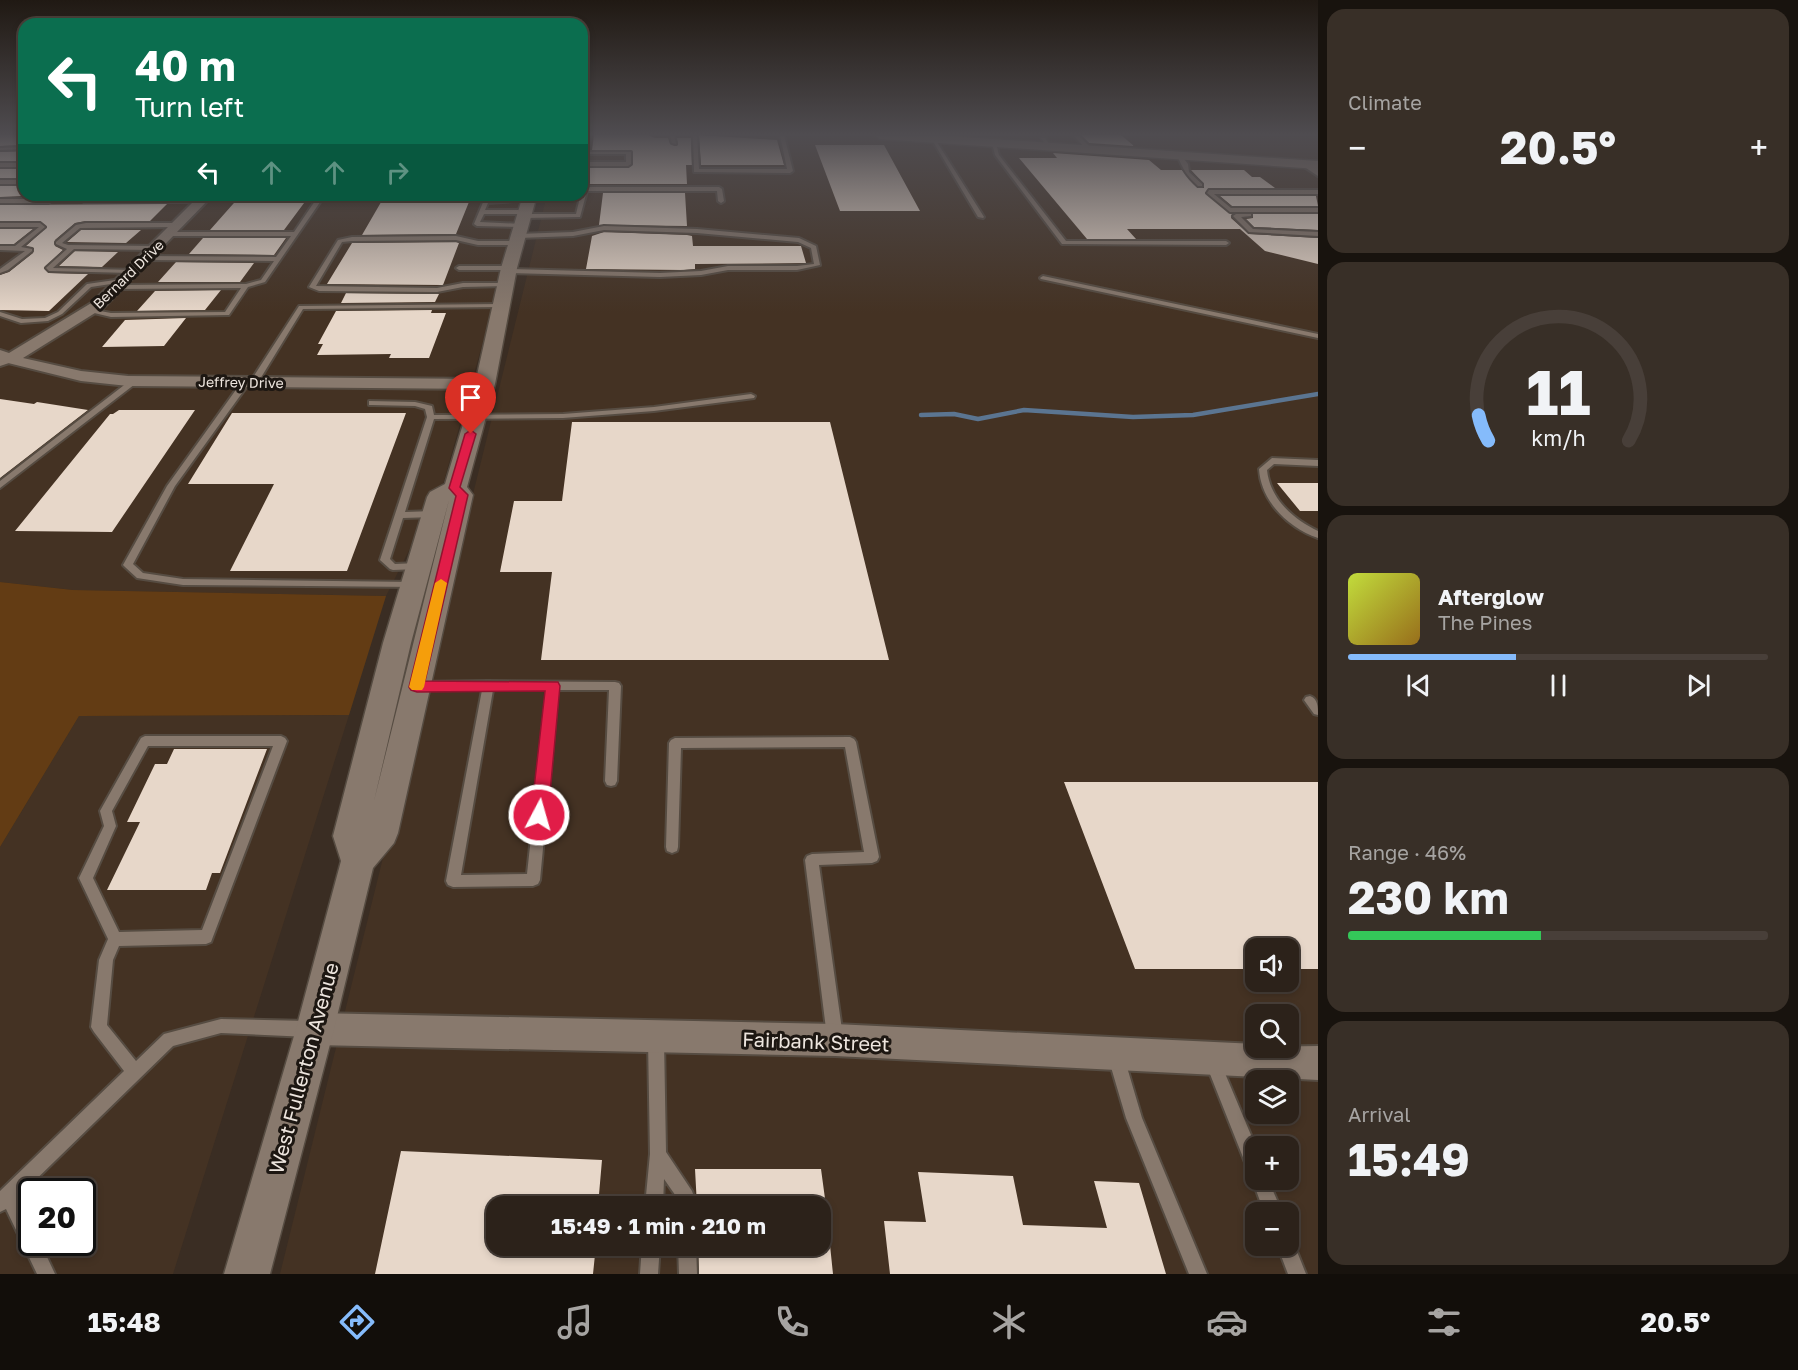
<!DOCTYPE html>
<meta charset="utf-8">
<style>
body{margin:0;font-family:"Golos Text",sans-serif;background:#382f27;color:#f1f3f6;height:100vh;display:flex;flex-direction:column;font-size:22px;white-space:nowrap}
*{box-sizing:border-box;margin:0}
p{font-size:20px;color:#a6a4a2}
.icon{flex:none;width:33px;height:33px;fill:none;stroke:currentColor;stroke-width:2;stroke-linecap:round;stroke-linejoin:round}
.map{position:relative;flex:1;overflow:hidden}
.side{display:flex;flex-direction:column;gap:9px;padding:9px;background:#18130e;width:480px}
.side>*{flex:none}
.guide{position:absolute;left:18px;top:18px;width:570px;height:183px;border-radius:18px;box-shadow:0 3px 9px #0003,0 0 0 2px #483f39;background:#0b6e4f;color:#fff;overflow:hidden}
.controls{position:absolute;left:1245px;top:938px;display:grid;gap:12px}
.controls a{display:grid;place-items:center;width:54px;height:54px;border-radius:12px;background:#2c221a;box-shadow:0 3px 9px #0003,0 0 0 2px #483f39;font-size:30px}
.speed{position:absolute;left:18px;top:1178px;display:flex;gap:12px;font-size:30px;font-weight:700;text-align:center}
.speed>*{display:grid;place-content:center;width:78px;height:78px;border-radius:50%;background:#2c221a;box-shadow:0 3px 9px #0003,0 0 0 2px #483f39;line-height:1}
.speed .limit{border:3px solid #111;border-radius:9px;background:#fff;color:#111}
.pin{position:absolute;display:grid;place-items:center;width:51px;height:51px;color:#fff;margin:-62px -26px;border-radius:50% 50% 50% 0;rotate:-45deg;box-shadow:0 0 6px #0007}
.pin .icon{rotate:45deg}
.me{position:absolute;width:66px;margin:-33px;rotate:6deg;stroke-linejoin:round;filter:drop-shadow(0 0 4px #0008)}
.turn{display:flex;align-items:center;gap:21px;height:126px;padding:0 18px;font-size:27px}
.turn .icon{width:78px;height:78px;stroke-width:2.5}
.turn b{display:block;font-size:42px;line-height:51px}
.lanes{display:flex;align-items:center;height:57px;padding:0 18px;background:#0003;justify-content:center;gap:30px;direction:ltr}
.lanes .off{opacity:.35}
.big{font-size:45px;font-weight:700;line-height:1.1}
.side .card{flex:1;display:flex;flex-direction:column;justify-content:center;gap:9px;min-width:0;padding:0 21px;border-radius:18px;background:#382f27}
.side .dial{align-items:center;gap:0}
.dial svg{height:156px;overflow:visible;fill:none;stroke:#483f39;stroke-width:7;stroke-linecap:round;text-anchor:middle}
.dial text{fill:#f1f3f6;stroke:none}
.song{display:flex;align-items:center;gap:18px}
.cover{width:72px;height:72px;border-radius:9px;background:linear-gradient(135deg,hsl(70 70% 55%),hsl(40 70% 35%))}
.played{height:6px;border-radius:3px;background:linear-gradient(90deg,#85bbfb 40%,#483f39 40%)}
.keys{display:flex;justify-content:space-around;direction:ltr}
.heat{display:flex;justify-content:space-between;align-items:center;font-size:33px;direction:ltr}
.charge{height:9px;border-radius:4px;background:linear-gradient(90deg,#34c759 46%,#483f39 0)}
.trip{position:absolute;left:486px;top:1196px;width:345px;height:60px;border-radius:18px;background:#2c221a;box-shadow:0 3px 9px #0003,0 0 0 2px #483f39;font-weight:700;line-height:60px;text-align:center}
.tab-bar{display:flex;height:96px;justify-content:space-around;align-items:center;background:#120e0a;color:#a6a4a2}
.tab-bar .icon{width:42px;height:42px}
.tab-bar .on{color:#85bbfb}
.tab-bar b{font-size:27px;color:#f1f3f6}
main{display:flex;flex:1;min-height:0}
.map>svg:first-child{display:block}
.built{fill:#443223;fill-rule:evenodd}
.green{fill:#633c14}
.lines{fill:none;stroke-linecap:round;stroke-linejoin:round}
.stream{stroke:#5b7591;stroke-width:4.5}
.building{fill:#e7d7c9}
.service-casing{stroke:#564c42;stroke-width:4}
.minor-casing{stroke:#564c42;stroke-width:4}
.tertiary-casing{stroke:#564c42;stroke-width:3}
.service{fill:#88796d;fill-rule:evenodd}
.minor{fill:#88796d;fill-rule:evenodd}
.tertiary{fill:#88796d;fill-rule:evenodd}
.route{fill:#e11d48;stroke:#92132f;stroke-width:1.5}
.slow{fill:#f59e0b}
.labels{text-anchor:middle;dominant-baseline:central;stroke-width:6;stroke-linejoin:round;paint-order:stroke}
.far-street-label{font-size:14px;fill:#ede5de;stroke:#1d1712}
.near-street-label{font-size:20px;fill:#ede5de;stroke:#1d1712}
</style>
<main>
<div class="map">
<svg width="1318" height="1274" viewBox="0 0 1318 1274">
<rect width="100%" height="100%" fill="#3a2d23"/>
<path class="built" d="M0 135H24V195H524L444 481 386 596 73 590 0 582Z
M582 135H1318V1274H280L547 195H582ZM1256 948H1288V981H1256ZM1256 1014H1288V1047H1256ZM1256 1080H1288V1113H1256ZM1256 1146H1288V1179H1256ZM496 1206H820V1245H496ZM1256 1212H1288V1245H1256Z
M349 715 173 1274H0V847L79 716ZM32 1191H82V1242H32Z"/>
<path class="green" d="M0 582 73 590 386 596 349 715 79 716 0 847Z"/>
<g class="lines">
<path class="stream" d="M921 415 954 414 978 419 1024 410 1133 417 1193 415 1318 394"/>
</g>
<path class="building" d="M0 135H24V145L0 146Z
M594 135H648L655 138H668L670 144 675 146 678 145 677 138H691L692 165H686L687 184H586L589 168H628L633 164V152L631 150H592Z
M699 135 777 140 784 165H701Z
M1081 135H1121L1134 146 1089 143Z
M815 145H884L920 211H840Z
M24 151V161H0V152Z
M1053 153 1149 160 1161 170H1182L1198 188H1204V184L1191 170H1244L1252 177H1260L1275 188H1209L1205 193 1232 214 1231 218 1249 234 1318 238V264L1265 251 1240 229H1127L1136 239H1087L1019 158H1057Z
M0 169H24V178H0Z
M0 186H24V195H45L0 197Z
M603 193H685L687 226 599 225Z
M241 195H310L284 230H210Z
M1220 196H1316L1318 206H1232Z
M384 197H471L456 234 362 235Z
M167 204 150 221H86L75 223 55 240V246L63 250 44 268 49 273 88 274 49 311 0 310V275L9 272 33 253 34 248 26 246 47 227 40 221H0V205Z
M1253 214H1318V230L1254 227 1246 219 1253 218Z
M33 229 14 244H0V229Z
M81 230H141L126 243 67 242Z
M604 232 687 235 692 236 693 246H801L806 263 695 264V269L684 270 586 269 592 236Z
M203 238H286L274 255 189 254Z
M352 243 456 242 459 243 443 285 327 284Z
M75 251 118 252 102 267 59 266Z
M176 262 254 263 240 282H158Z
M221 290 205 310 137 311 155 291Z
M346 293 437 294H439L435 302 341 303Z
M432 310 431 313H446L429 358H389L391 354 317 355 323 344H318L336 311Z
M186 318 164 346 102 347 125 320Z
M0 399 34 404 37 402 88 410 0 478Z
M119 410H195L112 532 15 531 110 414H113Z
M232 413H406L347 571H230L274 484H188Z
M572 422H830L889 660H541L552 572H500L514 501H562Z
M1277 483H1318V511H1300Z
M174 749H267L220 873H212L206 890H107L140 822H127L155 764H167Z
M1064 782H1318V969H1288V948H1256V969H1135Z
M401 1151 602 1160 598 1206H496V1245H596L593 1274H375Z
M695 1169H821L826 1206H697Z
M918 1172 1013 1176 1023 1225 1107 1228 1094 1181 1139 1183 1166 1274H890L884 1221 926 1222Z
M698 1245H830L833 1274H699Z"/>
<g class="lines">
<g class="service-casing">
<path id="service" d="M670 135H674L676 144 672 143Z
M693 135H697L699 169H787L780 135H784L793 171 790 173 694 172Z
M1073 135H1078L1091 148V150H1087Z
M931 138 935 139 984 217 983 218 978 217Z
M1041 138H1045L1052 148H1048Z
M994 142 996 143 999 155 1066 241H1226L1229 243 1226 245 1062 244 995 155 992 143Z
M24 147V149L0 150V148Z
M582 152H631V164L628 166H582V162H626V154H582Z
M1177 155H1181L1188 164 1189 172 1202 184V186H1198C1186 175 1183 169 1177 155Z
M0 163H24V167H0Z
M0 180H24V184H0Z
M585 187H719L722 189 724 201 721 203 718 201 717 191H587L580 217 524 218 521 216 524 214H576L582 189Z
M1209 190H1318V194H1214L1231 208H1318V212H1230L1207 193Z
M53 195H60L48 203H0V199H47Z
M84 195H90L88 198H202L205 200 202 202H84L81 200Z
M319 195H325L265 282 248 287 229 315 111 317 86 311 89 309 111 313 225 312 241 288 117 289 114 287 117 285 246 284 261 280 274 261 144 260 141 258 144 256 276 257 291 236H169L166 234 169 232H294Z
M529 197 531 200 488 203 485 210H525L528 212 525 214H484L480 222 521 224 524 226 523 227 477 226 474 224 484 200Z
M1236 214H1251V216L1241 217 1253 229 1318 232V236L1249 232 1233 216Z
M0 223H40L45 227 21 247 32 249V251L8 270 0 273V269L25 251 0 250V246H15L39 227H0Z
M86 223H177L180 225 177 227 80 228 62 243 68 245 155 246 158 248 155 250 74 249 53 268 134 270V272L132 273 49 271 46 268 47 267 67 249 56 244V242L76 225Z
M604 226 697 229 799 238 816 246 820 265 797 270H728L701 275 660 277 509 273 507 272V270H459L456 268 459 266H509L511 267V269L660 273 701 271 728 266H797L814 264 811 248 798 242 697 233 604 230 573 236 518 238 515 236 518 234 573 232Z
M456 236 478 241H516L519 243 516 245H478L456 240 352 241 342 242 316 286 437 288 463 283H505L507 284V286L463 287 437 292 319 291 309 287 338 240 352 237Z
M1043 276 1318 334V338L1041 279 1040 278Z
M122 279 125 281 124 282 91 287 62 314 48 321 21 323 0 316V312L22 319 45 318 58 312 87 284Z
M501 304 503 305V307L303 309 257 384 250 382 299 306Z
M9 358H12V362L0 366V361Z
M132 379 139 381 0 488V481Z
M243 380 250 382 175 486 133 564 143 573 183 579 414 582 419 585 417 587 183 585 137 578 125 567 123 565 167 486Z
M751 394 755 396 754 398 654 411 563 418 434 419 405 512 434 511 439 514 434 517 403 518 390 559 395 564 418 563 423 566 418 569 393 570 390 569 380 560 427 417 425 409 415 406 372 405H369V401L415 402 432 406 434 415 563 414 654 407Z
M1272 458 1318 460V466L1274 464 1267 470C1270 499 1293 519 1318 531V538C1288 528 1261 501 1259 469Z
M488 681 615 682 619 683 621 686 617 781 615 785 611 786 607 785 605 781 609 690H558L540 880 538 884 533 886 453 887 448 885 446 881 482 690H417L413 689 411 686 413 683 417 682ZM493 690H547L527 874 461 875Z
M1310 696C1318 699 1318 707 1318 715L1314 714 1304 700 1306 697Z
M145 736H281L285 738 287 741 211 942 206 944 119 946 113 960 107 1025 136 1061 164 1034 221 1019 308 1021 313 1024 316 1029 313 1034 308 1037 221 1033 173 1046 18 1197 32 1224V1242H40L55 1274H37L6 1209 0 1212V1191L124 1071 94 1032 91 1027 99 960 108 939 79 878 104 826 100 811 141 738ZM148 746H273L202 930 119 932 93 878 116 826 112 811Z
M850 737 854 739 856 742 879 857 877 861 872 863 819 865 843 1037 840 1042 835 1045 830 1042 827 1037 805 860 807 856 812 854 864 852 845 747 681 748 678 847 677 851 672 853 667 851 666 847 669 743 671 740 675 738Z
M656 1032 661 1035 664 1040 666 1152 692 1191 694 1197 695 1206H677L678 1199 664 1179 663 1206H645L650 1154 648 1040 651 1035Z
M1116 1049 1121 1052 1124 1057 1142 1118 1207 1274H1189L1126 1118 1108 1057 1111 1052Z
M1214 1056 1219 1059 1256 1147V1179H1268L1282 1212H1264L1252 1179 1253 1176 1250 1175 1206 1064 1209 1059Z
M1288 1237 1292 1239 1306 1274H1288L1277 1245H1288Z
M642 1245H660L658 1274H640Z
M678 1245H696L697 1274H679Z"/>
</g>
<g class="minor-casing">
<path id="minor" d="M1307 161 1318 168V176L1303 166V162Z
M200 195H213L103 308 23 358 81 371 128 376 485 379 493 384 485 389 128 386 81 381 0 361V350L9 353 93 302Z
M315 1013 835 1024 1256 1044V1047L1318 1046V1080L835 1056 315 1045 304 1040 299 1029 304 1018Z"/>
</g>
<g class="tertiary-casing">
<path id="tertiary" d="M874 135H934L1318 161V169L880 139Z
M523 195H537L517 268 495 384 467 487 473 495 398 833 394 843 373 868 334 1029 270 1274H224L296 1029 341 861 333 836 383 643 427 497 430 492 445 484 475 384 501 268ZM449 500 374 801 411 643Z"/>
</g>
<use href="#service" class="service"/>
<use href="#minor" class="minor"/>
<use href="#tertiary" class="tertiary"/>
</g>
<linearGradient id="sky" x2="0" y2="1"><stop stop-color="#201913"/><stop offset="0.43" stop-color="#4f4c50"/><stop offset="1" stop-color="#4f4c50" stop-opacity="0"/></linearGradient>
<rect width="1318" height="313" fill="url(#sky)"/>
<path class="route" d="M471 430 476 434 460 487 468 495 425 681 558 682 560 686 548 815 545 820 539 822 534 820 531 815 545 691 417 692 411 690 409 687 456 496 449 488 465 434Z"/>
<path class="slow" d="M441 579 447 583 424 687 422 690H412L409 687 435 583Z"/>
<g class="labels">
<g class="far-street-label">
<text transform="translate(128 274) rotate(-44)">Bernard Drive</text>
<text transform="translate(241 382) rotate(1)">Jeffrey Drive</text>
</g>
<g class="near-street-label">
<text transform="translate(816 1041) rotate(2)">Fairbank Street</text>
<text transform="translate(303 1068) rotate(-75)">West Fullerton Avenue</text>
</g>
</g>
</svg>
<div class="controls">
<a><svg class="icon" aria-label="sound" viewBox="0 0 24 24"><path d="M4 9h4l5-4v14l-5-4H4zM17 9q2 3 0 6"/></svg></a>
<a><svg class="icon" aria-label="search" viewBox="0 0 24 24"><circle cx="10" cy="10" r="6"/><path d="M15 15l6 6"/></svg></a>
<a><svg class="icon" aria-label="layers" viewBox="0 0 24 24"><path d="M12 4l9 5-9 5-9-5zM3 14l9 5 9-5"/></svg></a>
<a>+</a>
<a>−</a>
</div>
<div class="speed"><div class="limit">20</div></div>
<div class="pin" style="left:471px;top:434px;background:#d93025"><svg class="icon" aria-label="arrive" viewBox="0 0 24 24"><path d="M6 21V4h12l-3 4 3 4H6"/></svg></div>
<svg class="me" style="left:539px;top:815px" viewBox="-20 -20 40 40"><circle r="17" fill="#e11d48" stroke="#fff" stroke-width="3"/><path d="M0-11L8 9 0 5-8 9z" fill="#fff"/></svg>
<div class="trip">15:49 · 1 min · 210 m</div>
<div class="guide">
<div class="turn"><svg class="icon" aria-label="left" viewBox="0 0 24 24"><path d="M17 20v-9H6M10 6l-5 5 5 5"/></svg><div><b>40 m</b>Turn left</div></div>
<div class="lanes"><svg class="icon" aria-label="left" viewBox="0 0 24 24"><path d="M17 20v-9H6M10 6l-5 5 5 5"/></svg><svg class="icon off" aria-label="ahead" viewBox="0 0 24 24"><path d="M12 20V5M6 11l6-6 6 6"/></svg><svg class="icon off" aria-label="ahead" viewBox="0 0 24 24"><path d="M12 20V5M6 11l6-6 6 6"/></svg><svg class="icon off" aria-label="right" viewBox="0 0 24 24"><path d="M7 20v-9h11M14 6l5 5-5 5"/></svg></div>
</div>
</div>
<section class="side">
<div class="card"><p>Climate</p>
<div class="heat"><a>−</a><b class="big">20.5°</b><a>+</a></div>
</div>
<div class="card dial"><svg viewBox="0 0 100 80">
<path d="M14 69A42 42 0 1 1 86 69"/>
<path d="M14 69A42 42 0 0 1 9 56" stroke="#85bbfb"/>
<text x="50" y="56" font-size="32" font-weight="700">11</text>
<text x="50" y="72" font-size="11">km/h</text>
</svg></div>
<div class="card">
<div class="song"><i class="cover"></i><div><b>Afterglow</b><p>The Pines</p></div></div>
<div class="played"></div>
<div class="keys"><svg class="icon" aria-label="previous" viewBox="0 0 24 24"><path d="M18 5L8 12l10 7zM5 5v14"/></svg><svg class="icon" aria-label="pause" viewBox="0 0 24 24"><path d="M8 5v14M16 5v14"/></svg><svg class="icon" aria-label="next" viewBox="0 0 24 24"><path d="M6 5l10 7-10 7zM19 5v14"/></svg></div>
</div>
<div class="card"><p>Range · 46%</p><b class="big">230 km</b><div class="charge"></div></div>
<div class="card"><p>Arrival</p><b class="big">15:49</b></div>
</section>
</main>
<nav class="tab-bar">
<b>15:48</b>
<svg class="icon on" aria-label="directions" viewBox="0 0 24 24"><path d="M12 3l9 9-9 9-9-9zM9 14v-3h6M13 9l2 2-2 2"/></svg>
<svg class="icon" aria-label="music" viewBox="0 0 24 24"><path d="M9 18V5l10-2v13"/><circle cx="6" cy="18" r="3"/><circle cx="16" cy="16" r="3"/></svg>
<svg class="icon" aria-label="phone" viewBox="0 0 24 24"><path d="M5 4h4l2 5-3 2q2 4 5 5l2-3 5 2v4C11 20 4 13 5 4z"/></svg>
<svg class="icon" aria-label="climate" viewBox="0 0 24 24"><path d="M12 3v18M4 7l16 10M4 17L20 7"/></svg>
<svg class="icon" aria-label="car" viewBox="0 0 24 24"><path d="M5 17H2v-5l4-1 3-4h7l3 4 3 1v5h-3M9 17h6M6 11h13"/><circle cx="7" cy="17" r="2"/><circle cx="17" cy="17" r="2"/></svg>
<svg class="icon" aria-label="filters" viewBox="0 0 24 24"><path d="M4 7h16M4 17h16"/><circle cx="9" cy="7" r="2"/><circle cx="15" cy="17" r="2"/></svg>
<b>20.5°</b>
</nav>
